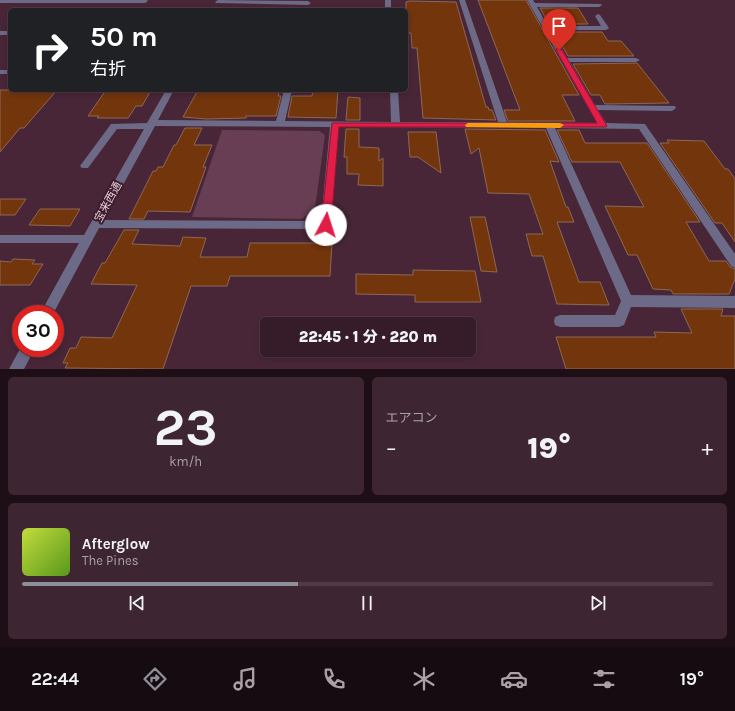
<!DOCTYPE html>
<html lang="ja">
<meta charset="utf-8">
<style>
body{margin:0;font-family:Karla,"Noto Sans JP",sans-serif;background:#3d2531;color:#f1f3f6;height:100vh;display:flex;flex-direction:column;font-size:15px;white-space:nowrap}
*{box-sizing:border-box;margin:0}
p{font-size:13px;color:#aaa1a8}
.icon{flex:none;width:22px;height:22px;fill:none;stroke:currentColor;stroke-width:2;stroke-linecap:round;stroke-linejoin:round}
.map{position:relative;height:369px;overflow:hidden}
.details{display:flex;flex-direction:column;gap:8px;padding:8px;background:#1e0f17;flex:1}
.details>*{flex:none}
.top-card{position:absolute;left:8px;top:8px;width:400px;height:84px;border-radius:6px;box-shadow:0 2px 6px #0003,0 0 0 1px #503a46;background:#202124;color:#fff;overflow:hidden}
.speed{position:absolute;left:12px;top:305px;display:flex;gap:8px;font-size:20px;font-weight:700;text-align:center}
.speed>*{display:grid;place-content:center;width:52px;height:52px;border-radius:50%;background:#361c29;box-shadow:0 2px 6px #0003,0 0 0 1px #503a46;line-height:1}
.speed .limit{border:6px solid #d22;background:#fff;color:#111}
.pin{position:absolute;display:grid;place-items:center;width:34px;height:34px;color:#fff;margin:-41px -17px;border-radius:50% 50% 50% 0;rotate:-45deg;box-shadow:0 0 4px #0007}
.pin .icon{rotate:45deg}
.me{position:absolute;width:44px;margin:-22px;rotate:5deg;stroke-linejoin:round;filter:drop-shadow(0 0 3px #0008)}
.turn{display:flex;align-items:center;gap:14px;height:84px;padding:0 16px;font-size:18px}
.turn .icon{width:52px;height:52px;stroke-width:2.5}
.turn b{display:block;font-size:28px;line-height:34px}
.big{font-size:30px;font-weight:800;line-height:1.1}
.details .tile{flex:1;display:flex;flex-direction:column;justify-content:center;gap:6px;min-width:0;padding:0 14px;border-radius:6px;background:#3d2531}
.details .dial{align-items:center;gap:0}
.dial b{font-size:52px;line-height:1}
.song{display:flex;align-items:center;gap:12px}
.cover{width:48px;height:48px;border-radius:6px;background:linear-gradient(135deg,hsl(70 70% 55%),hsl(90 70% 35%))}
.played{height:4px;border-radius:2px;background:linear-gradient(90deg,#8c9099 40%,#503a46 40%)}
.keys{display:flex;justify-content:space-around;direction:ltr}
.heat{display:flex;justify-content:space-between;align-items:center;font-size:22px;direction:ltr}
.details .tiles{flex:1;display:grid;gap:8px;grid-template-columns:1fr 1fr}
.tile:last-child{grid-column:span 2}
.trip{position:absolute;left:260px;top:317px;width:216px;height:40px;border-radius:6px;background:#361c29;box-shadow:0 2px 6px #0003,0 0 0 1px #503a46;font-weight:800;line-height:40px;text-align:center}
.tabs{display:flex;height:64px;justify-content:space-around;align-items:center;background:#160b10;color:#aaa1a8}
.tabs .icon{width:28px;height:28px}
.tabs .active{color:#8c9099}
.tabs b{font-size:18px;color:#f1f3f6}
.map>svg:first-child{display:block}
.green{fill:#673e53}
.building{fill:#72350c;stroke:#8e6854}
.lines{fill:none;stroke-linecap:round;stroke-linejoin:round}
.minor{fill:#6c6a87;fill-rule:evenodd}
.route{fill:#e11d48;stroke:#92132f}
.slow{fill:#f59e0b}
.labels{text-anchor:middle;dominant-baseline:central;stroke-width:4;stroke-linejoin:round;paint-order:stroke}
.street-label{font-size:11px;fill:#e2ccd6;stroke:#3d1c2d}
</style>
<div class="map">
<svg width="735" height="369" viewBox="0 0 735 369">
<rect width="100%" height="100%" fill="#482637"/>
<path class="green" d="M222 130 319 131 325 135 315 208 302 219 192 217Z"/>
<path class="building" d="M478 0H526L579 95H562L575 121H508L504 110H520Z
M410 1 456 2 486 107H488L489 110H492L496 120 423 118 417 48H412L411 33H406V2Z
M540 8H578L588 24H549Z
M554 32H602L608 41H621L634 56H568Z
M637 63 669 103 605 104 600 95H591L573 64Z
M0 90H57L24 128H20L0 152Z
M106 90H151L142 106H136L128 118H97L99 116H88Z
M198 90 279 92 278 96H281L276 116H246V118L207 119 183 117Z
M313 90H338L336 118 288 117 292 96H312Z
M348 97 360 98V120H346Z
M185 128H202L194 145H212L203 167H206L190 212 148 211 144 219H129L153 171H156L158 167H163L174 145H176Z
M346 129H359V147L379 148V161L383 158V186L358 185 359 174H347V157H344Z
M465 129 545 130 559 162 550 161 566 207H568L574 222H557L579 282H600L609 305 557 304 543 256H532L526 234H543L529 194 488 193 479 148 471 154Z
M557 130H579L585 143H647L700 222H686L709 261H726L730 267 735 269V279L729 294H673L671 290 653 289 637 255H628L605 206 644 207 620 162H572Z
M408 132H436L441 173 418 157H410Z
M667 140 704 141 725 169H728L735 179V242L722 223H715L660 143H669Z
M0 199H26L15 215H0Z
M40 209H80L70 226 29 225Z
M470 217H485L497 272 481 271Z
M124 230H139L132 244 180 246 183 237 206 238 200 257H247L250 243H332L330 276H230L227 286H191L163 369 65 368 68 363H63L70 348H76L81 337 112 338 137 285 91 284 102 263H105Z
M13 259 35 260 32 264H43L30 285H0V261L11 262Z
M413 270 475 271 481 302H415V295L356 294V274L413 275Z
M681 309H723L721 316H735V369H566L556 337H656L654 332 692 333Z"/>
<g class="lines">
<path class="minor" d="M0 0H147L148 1 145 3H0Z
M218 0 308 1 311 3 308 5 216 3 215 2Z
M385 0H391V10H385Z
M459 0H465L507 122 597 123 527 0H533L535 3 601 4 602 5 599 7H537L548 26H601L595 16 598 14 600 15 609 28 606 30H551L567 58H636L640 60 636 62H570L595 105 675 106 676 108 672 111 598 110 606 123 645 124 735 254V268L731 266 639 129 555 128 631 295 735 296V308L631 307 624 325 619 327H560L555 325 554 321 555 317 560 315H615L621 301 546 128 339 127 331 225 330 228 326 229 99 228 53 314H40L79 243H0V235H84L144 129H117L88 168H82L80 166 111 124 147 123 166 90H174L158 120 276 121 284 90H292L285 121 391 122 390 90H398L400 122H498ZM155 126 330 127 321 221 104 220Z
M0 31H10V35H0Z
M0 70H10V74H0Z
M21 347 35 348 24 369H9Z"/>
</g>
<path class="route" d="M557 48 562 50 607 126 606 127H339L331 225 329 228H322L321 225 332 123H597L556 50Z"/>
<path class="slow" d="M468 123H560L564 125 560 128 466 127 465 125Z"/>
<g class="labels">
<g class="street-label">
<text transform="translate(108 202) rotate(-61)">宝来西通</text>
</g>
</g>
</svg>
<div class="speed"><div class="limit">30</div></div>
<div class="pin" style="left:559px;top:50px;background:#d93025"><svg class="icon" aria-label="arrive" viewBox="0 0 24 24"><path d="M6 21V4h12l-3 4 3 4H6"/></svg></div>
<svg class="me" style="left:326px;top:225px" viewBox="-20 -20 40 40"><circle r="19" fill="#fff"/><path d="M0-13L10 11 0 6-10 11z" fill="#e11d48"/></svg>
<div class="trip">22:45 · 1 分 · 220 m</div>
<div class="top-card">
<div class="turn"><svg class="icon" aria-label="right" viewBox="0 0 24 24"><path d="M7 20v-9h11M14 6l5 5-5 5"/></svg><div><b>50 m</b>右折</div></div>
</div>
</div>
<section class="details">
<div class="tiles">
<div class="tile dial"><b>23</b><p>km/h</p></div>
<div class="tile"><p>エアコン</p>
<div class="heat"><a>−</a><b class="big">19°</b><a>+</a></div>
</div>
<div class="tile">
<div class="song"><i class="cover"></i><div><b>Afterglow</b><p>The Pines</p></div></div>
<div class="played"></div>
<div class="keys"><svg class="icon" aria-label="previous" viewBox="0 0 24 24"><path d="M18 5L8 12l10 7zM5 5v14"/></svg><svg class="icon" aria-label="pause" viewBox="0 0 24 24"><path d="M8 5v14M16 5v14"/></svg><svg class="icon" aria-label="next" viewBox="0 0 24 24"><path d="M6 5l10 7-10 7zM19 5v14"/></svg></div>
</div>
</div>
</section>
<nav class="tabs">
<b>22:44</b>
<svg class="icon active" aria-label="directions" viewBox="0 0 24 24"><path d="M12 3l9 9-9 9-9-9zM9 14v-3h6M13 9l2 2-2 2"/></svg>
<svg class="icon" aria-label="music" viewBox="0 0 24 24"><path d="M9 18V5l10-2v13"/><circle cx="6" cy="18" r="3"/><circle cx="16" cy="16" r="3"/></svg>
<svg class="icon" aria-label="phone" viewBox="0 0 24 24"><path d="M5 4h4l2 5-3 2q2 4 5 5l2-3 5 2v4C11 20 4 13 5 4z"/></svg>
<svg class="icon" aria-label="climate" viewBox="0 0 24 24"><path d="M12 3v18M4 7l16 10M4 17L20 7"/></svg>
<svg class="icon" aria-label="car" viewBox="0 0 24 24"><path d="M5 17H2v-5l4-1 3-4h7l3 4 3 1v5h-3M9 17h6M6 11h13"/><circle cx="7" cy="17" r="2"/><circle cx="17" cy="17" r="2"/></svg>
<svg class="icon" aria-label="filters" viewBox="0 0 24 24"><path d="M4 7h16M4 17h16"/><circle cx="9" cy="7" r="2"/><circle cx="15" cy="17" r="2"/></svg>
<b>19°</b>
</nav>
